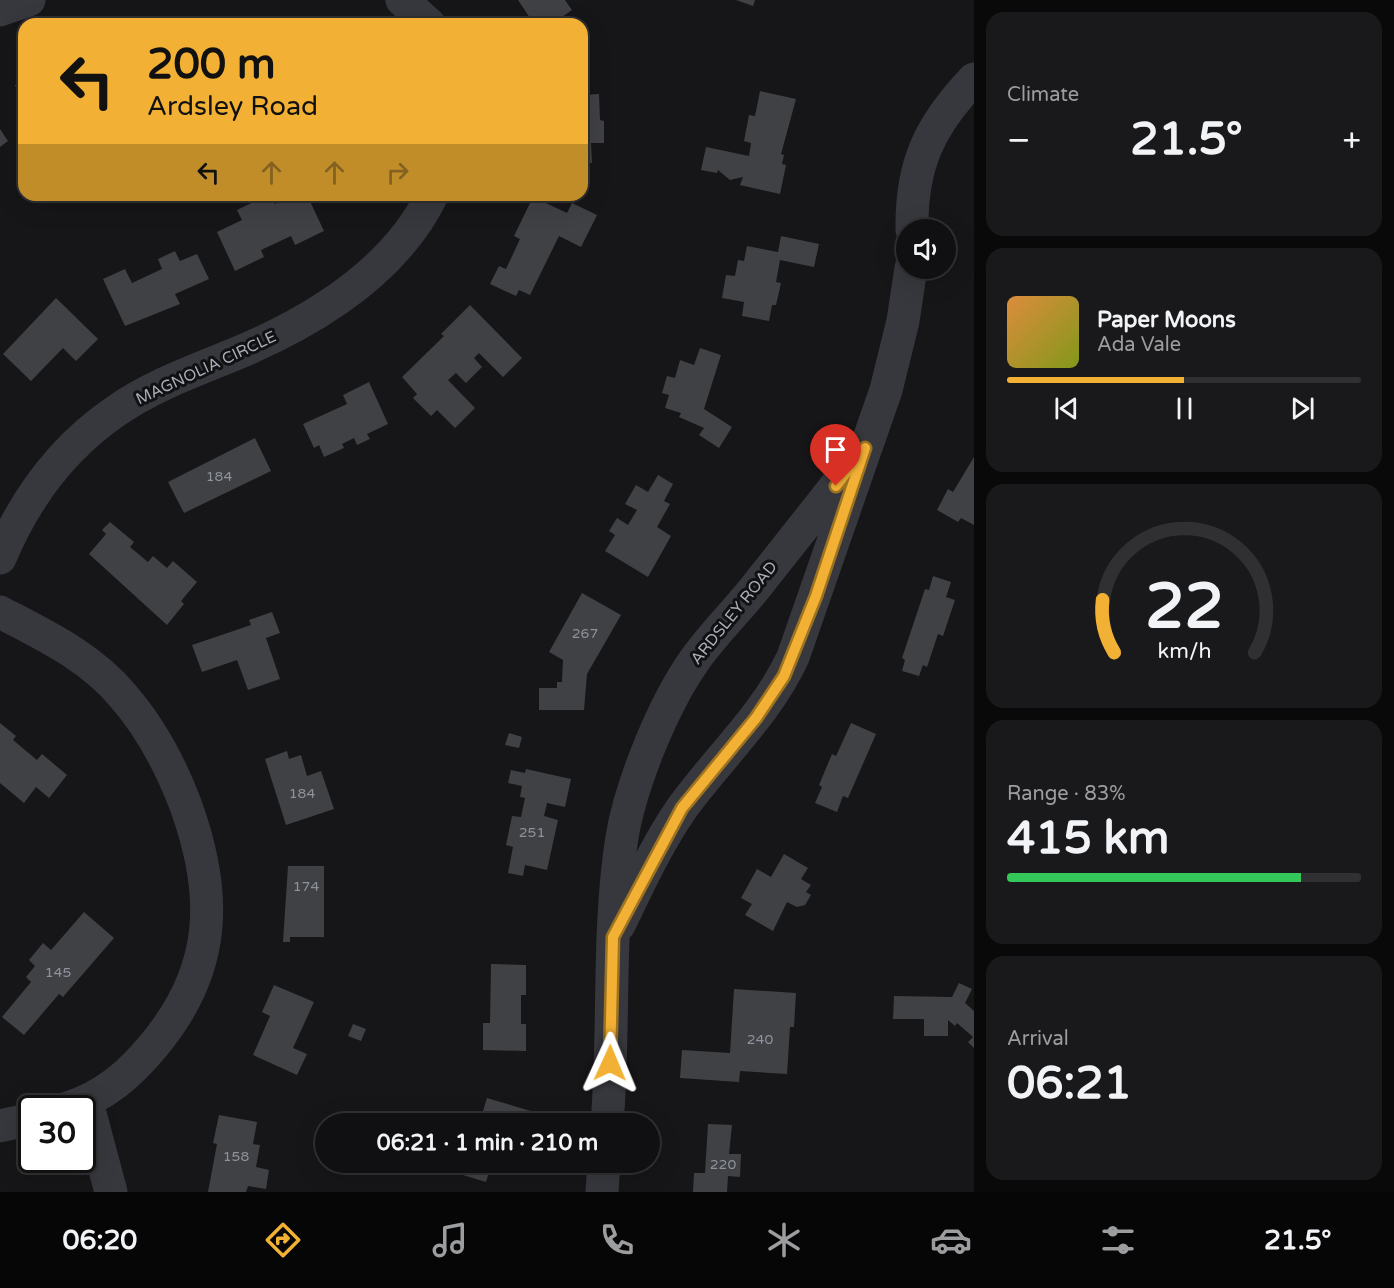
<!DOCTYPE html>
<meta charset="utf-8">
<style>
body{margin:0;font-family:"Varela Round",sans-serif;background:#19191b;color:#f1f3f6;height:100vh;display:flex;flex-direction:column;font-size:22px;white-space:nowrap}
*{box-sizing:border-box;margin:0}
p{font-size:20px;color:#9c9d9f}
.icon{flex:none;width:33px;height:33px;fill:none;stroke:currentColor;stroke-width:2;stroke-linecap:round;stroke-linejoin:round}
.map{position:relative;flex:1;overflow:hidden}
.side{display:flex;flex-direction:column;gap:12px;padding:12px;background:#09090a;width:420px}
.side>*{flex:none}
.top-card{position:absolute;left:18px;top:18px;width:570px;height:183px;border-radius:18px;box-shadow:0 6px 24px #0002,0 0 0 2px #303032;background:#f2b134;color:#111;overflow:hidden}
.fabs{position:absolute;left:896px;top:219px;display:grid;gap:12px}
.fabs a{display:grid;place-items:center;width:60px;height:60px;border-radius:50%;background:#101012;box-shadow:0 6px 24px #0002,0 0 0 2px #303032;font-size:30px}
.speed{position:absolute;left:18px;top:1095px;display:flex;gap:12px;font-size:30px;font-weight:700;text-align:center}
.speed>*{display:grid;place-content:center;width:78px;height:78px;border-radius:50%;background:#101012;box-shadow:0 6px 24px #0002,0 0 0 2px #303032;line-height:1}
.speed .limit{border:3px solid #111;border-radius:9px;background:#fff;color:#111}
.pin{position:absolute;display:grid;place-items:center;width:51px;height:51px;color:#fff;margin:-62px -26px;border-radius:50% 50% 50% 0;rotate:-45deg;box-shadow:0 0 6px #0007}
.pin .icon{rotate:45deg}
.me{position:absolute;width:66px;margin:-33px;rotate:1deg;stroke-linejoin:round;filter:drop-shadow(0 0 4px #0008)}
.turn{display:flex;align-items:center;gap:21px;height:126px;padding:0 30px;font-size:27px}
.turn .icon{width:78px;height:78px;stroke-width:2.5}
.turn b{display:block;font-size:42px;line-height:51px}
.lanes{display:flex;align-items:center;height:57px;padding:0 30px;background:#0003;justify-content:center;gap:30px;direction:ltr}
.lanes .off{opacity:.35}
.big{font-size:45px;font-weight:700;line-height:1.1}
.side .widget{flex:1;display:flex;flex-direction:column;justify-content:center;gap:9px;min-width:0;padding:0 21px;border-radius:18px;background:#19191b}
.side .dial{align-items:center;gap:0}
.dial svg{height:156px;overflow:visible;fill:none;stroke:#303032;stroke-width:7;stroke-linecap:round;text-anchor:middle}
.dial text{fill:#f1f3f6;stroke:none}
.song{display:flex;align-items:center;gap:18px}
.cover{width:72px;height:72px;border-radius:9px;background:linear-gradient(135deg,hsl(30 70% 55%),hsl(70 70% 35%))}
.played{height:6px;border-radius:3px;background:linear-gradient(90deg,#f2b134 50%,#303032 50%)}
.keys{display:flex;justify-content:space-around;direction:ltr}
.heat{display:flex;justify-content:space-between;align-items:center;font-size:33px;direction:ltr}
.charge{height:9px;border-radius:4px;background:linear-gradient(90deg,#34c759 83%,#303032 0)}
.trip{position:absolute;left:315px;top:1113px;width:345px;height:60px;border-radius:30px;background:#101012;box-shadow:0 6px 24px #0002,0 0 0 2px #303032;font-weight:700;line-height:60px;text-align:center}
.tabs{display:flex;height:96px;justify-content:space-around;align-items:center;background:#060607;color:#9c9d9f}
.tabs .icon{width:42px;height:42px}
.tabs .on{color:#f2b134}
.tabs b{font-size:27px;color:#f1f3f6}
main{display:flex;flex:1;min-height:0}
.map>svg:first-child{display:block}
.building{fill:#404145}
.lines{fill:none;stroke-linecap:round;stroke-linejoin:round}
.minor{stroke:#37383d;stroke-width:33}
.route-casing{stroke:#9d7322;stroke-width:15}
.route{stroke:#f2b134;stroke-width:10}
.labels{text-anchor:middle;dominant-baseline:central;stroke-width:6;stroke-linejoin:round;paint-order:stroke}
.number-label{font-size:14px;fill:#8e929b}
.street-label{font-size:16px;fill:#a8adb8;stroke:#111113}
</style>
<main>
<div class="map">
<svg width="974" height="1192" viewBox="0 0 974 1192">
<rect width="100%" height="100%" fill="#161618"/>
<path class="building" d="M518 0H565L572 10 552 24H534Z
M736 0H755L753 6Z
M582 68H584L585 95 599 94 600 120 604 121V143H591L592 163H582Z
M24 81V107L15 85Z
M760 91 796 99 781 154 784 155 782 164 786 165 780 194 740 185 743 177 730 180 718 170 717 173 701 170 706 147 749 156 751 143 744 141 749 115 755 116Z
M0 129 8 141 0 147Z
M268 195 275 204 294 195H307L324 231 295 245 291 236 261 250 264 257 235 271 217 232 242 220 237 210Z
M533 197 567 213 572 203 597 215 581 247 559 236 530 295 519 290 516 296 490 284 499 266 506 269 520 239 514 236Z
M781 236 819 244 814 267 780 260 776 282 781 283 776 305H772L769 321 742 316 744 302 722 298 726 275 735 276 738 260 744 261 747 246 778 252Z
M175 251 180 261 197 254 209 279 175 294 180 304 125 326 103 279 125 269 132 283 162 269 158 259Z
M56 298 98 339 76 361 63 348 31 381 3 354Z
M470 305 522 358 503 377 479 353 474 358 482 367 466 383 456 373 448 380 475 408 455 428 437 410 431 416 413 398 417 394 402 377 444 336 441 334Z
M700 348 721 355 704 409 732 427 719 448 699 435 704 428 679 417 681 413 665 408 669 395 662 393 667 376 675 378 680 360 694 365Z
M369 382 388 424 367 434 370 439 357 445 354 438 342 444 344 448 324 457 319 445 314 448 303 424 347 404 343 395Z
M255 438 271 471 184 513 168 482Z
M974 457V525L961 518 958 522 937 510 948 489 953 492Z
M658 475 673 484 664 501 670 504 657 527 671 536 648 577 605 551 615 535 609 531 617 518 628 525 637 510 625 504 636 485 648 492Z
M110 522 134 542 130 547 148 562 153 556 167 568 173 561 197 582 181 601 184 604 167 625 89 554 106 534 102 530Z
M933 576 951 582 946 597 955 600 943 636 938 634 927 667 923 665 919 676 902 671 905 660 902 658 925 589 929 590Z
M582 593 621 615 587 674 584 710H539V688H557V682H562L563 660 549 652Z
M272 612 280 633 266 638 280 679 248 690 237 660 202 672 192 645 251 625 249 620Z
M0 723 16 736 13 740 37 760 42 754 67 775 49 798 36 787 24 803 0 783Z
M851 723 876 734 848 798 843 796 837 812 815 803 822 787 819 785 832 754 836 756Z
M509 733 522 737 519 748 505 745Z
M287 751 289 759 301 755 307 776 321 771 334 809 286 825 265 759Z
M526 769 571 779 565 807 547 803 544 816 558 820 547 870 525 865 523 876 508 873 513 847 506 845 512 816 521 817 525 798 520 797 522 786 508 783 511 770 525 773Z
M784 854 808 868 801 879 811 885 806 892 811 895 805 905 797 907 787 902 773 931 745 915 752 904 741 898 757 869 771 877Z
M288 866H324V937H290V942H283Z
M84 912 114 938 63 997 59 994 24 1035 2 1017 31 982 26 977 35 966 29 960 43 943 51 950Z
M491 964 526 965V995H521V1024H526V1051L483 1050V1023H490Z
M959 983 972 989 965 1003 974 1011V1048L968 1042 973 1037 957 1023 955 1026 948 1020V1036H924V1019H893L894 996 952 997Z
M274 985 314 1002 293 1048 307 1054 297 1075 253 1055 270 1016 262 1012Z
M734 989 796 993 794 1027H790L787 1074 740 1071 739 1082 680 1078 682 1050 730 1053Z
M353 1024 366 1029 361 1041 348 1036Z
M487 1098 534 1112 531 1124H479Z
M219 1115 257 1122 253 1144 260 1145 256 1167 269 1170 266 1189 248 1186 246 1192H208L217 1144 213 1143Z
M708 1124 732 1125 729 1154H741L740 1177 728 1176 727 1192H693L694 1173H705Z
M420 1162H492L486 1182Z"/>
<g class="lines">
<path class="minor" d="M402 0 429 24
M0 10 29 0
M912 230C911 165 929 126 974 79
M0 558C25 498 62 448 116 411 156 383 203 368 247 349 320 317 396 269 432 195
M0 612C44 635 91 657 123 696 151 728 171 766 186 806 218 895 217 969 154 1045 130 1074 105 1096 68 1108
M619 925C638 886 657 844 682 808 719 757 766 715 793 657L886 390 903 321 911 268
M87 1102 111 1192
M607 1124C615 1028 607 932 622 837 631 784 663 705 694 661 712 635 735 613 755 588 792 541 829 495 865 448
M0 1126 32 1119
M602 1192 604 1162"/>
</g>
<g class="lines">
<g class="route-casing">
<path id="route" d="M610 1063 613 937 682 808 756 718 784 676 816 596 865 448 836 486"/>
</g>
<use href="#route" class="route"/>
</g>
<g class="labels">
<g class="number-label">
<text x="219" y="476">184</text>
<text x="585" y="633">267</text>
<text x="302" y="793">184</text>
<text x="532" y="832">251</text>
<text x="306" y="886">174</text>
<text x="58" y="972">145</text>
<text x="760" y="1039">240</text>
<text x="236" y="1156">158</text>
<text x="723" y="1164">220</text>
</g>
<g class="street-label">
<text transform="translate(206 368) rotate(-25)">MAGNOLIA CIRCLE</text>
<text transform="translate(734 613) rotate(-51)">ARDSLEY ROAD</text>
</g>
</g>
</svg>
<div class="fabs">
<a><svg class="icon" aria-label="sound" viewBox="0 0 24 24"><path d="M4 9h4l5-4v14l-5-4H4zM17 9q2 3 0 6"/></svg></a>
</div>
<div class="speed"><div class="limit">30</div></div>
<div class="pin" style="left:836px;top:486px;background:#d93025"><svg class="icon" aria-label="arrive" viewBox="0 0 24 24"><path d="M6 21V4h12l-3 4 3 4H6"/></svg></div>
<svg class="me" style="left:610px;top:1063px" viewBox="-20 -20 40 40"><path d="M0-17L14 15 0 8-14 15z" fill="#f2b134" stroke="#fff" stroke-width="4"/></svg>
<div class="trip">06:21 · 1 min · 210 m</div>
<div class="top-card">
<div class="turn"><svg class="icon" aria-label="left" viewBox="0 0 24 24"><path d="M17 20v-9H6M10 6l-5 5 5 5"/></svg><div><b>200 m</b>Ardsley Road</div></div>
<div class="lanes"><svg class="icon" aria-label="left" viewBox="0 0 24 24"><path d="M17 20v-9H6M10 6l-5 5 5 5"/></svg><svg class="icon off" aria-label="ahead" viewBox="0 0 24 24"><path d="M12 20V5M6 11l6-6 6 6"/></svg><svg class="icon off" aria-label="ahead" viewBox="0 0 24 24"><path d="M12 20V5M6 11l6-6 6 6"/></svg><svg class="icon off" aria-label="right" viewBox="0 0 24 24"><path d="M7 20v-9h11M14 6l5 5-5 5"/></svg></div>
</div>
</div>
<section class="side">
<div class="widget"><p>Climate</p>
<div class="heat"><a>−</a><b class="big">21.5°</b><a>+</a></div>
</div>
<div class="widget">
<div class="song"><i class="cover"></i><div><b>Paper Moons</b><p>Ada Vale</p></div></div>
<div class="played"></div>
<div class="keys"><svg class="icon" aria-label="previous" viewBox="0 0 24 24"><path d="M18 5L8 12l10 7zM5 5v14"/></svg><svg class="icon" aria-label="pause" viewBox="0 0 24 24"><path d="M8 5v14M16 5v14"/></svg><svg class="icon" aria-label="next" viewBox="0 0 24 24"><path d="M6 5l10 7-10 7zM19 5v14"/></svg></div>
</div>
<div class="widget dial"><svg viewBox="0 0 100 80">
<path d="M14 69A42 42 0 1 1 86 69"/>
<path d="M14 69A42 42 0 0 1 8 42" stroke="#f2b134"/>
<text x="50" y="56" font-size="32" font-weight="700">22</text>
<text x="50" y="72" font-size="11">km/h</text>
</svg></div>
<div class="widget"><p>Range · 83%</p><b class="big">415 km</b><div class="charge"></div></div>
<div class="widget"><p>Arrival</p><b class="big">06:21</b></div>
</section>
</main>
<nav class="tabs">
<b>06:20</b>
<svg class="icon on" aria-label="directions" viewBox="0 0 24 24"><path d="M12 3l9 9-9 9-9-9zM9 14v-3h6M13 9l2 2-2 2"/></svg>
<svg class="icon" aria-label="music" viewBox="0 0 24 24"><path d="M9 18V5l10-2v13"/><circle cx="6" cy="18" r="3"/><circle cx="16" cy="16" r="3"/></svg>
<svg class="icon" aria-label="phone" viewBox="0 0 24 24"><path d="M5 4h4l2 5-3 2q2 4 5 5l2-3 5 2v4C11 20 4 13 5 4z"/></svg>
<svg class="icon" aria-label="climate" viewBox="0 0 24 24"><path d="M12 3v18M4 7l16 10M4 17L20 7"/></svg>
<svg class="icon" aria-label="car" viewBox="0 0 24 24"><path d="M5 17H2v-5l4-1 3-4h7l3 4 3 1v5h-3M9 17h6M6 11h13"/><circle cx="7" cy="17" r="2"/><circle cx="17" cy="17" r="2"/></svg>
<svg class="icon" aria-label="filters" viewBox="0 0 24 24"><path d="M4 7h16M4 17h16"/><circle cx="9" cy="7" r="2"/><circle cx="15" cy="17" r="2"/></svg>
<b>21.5°</b>
</nav>
